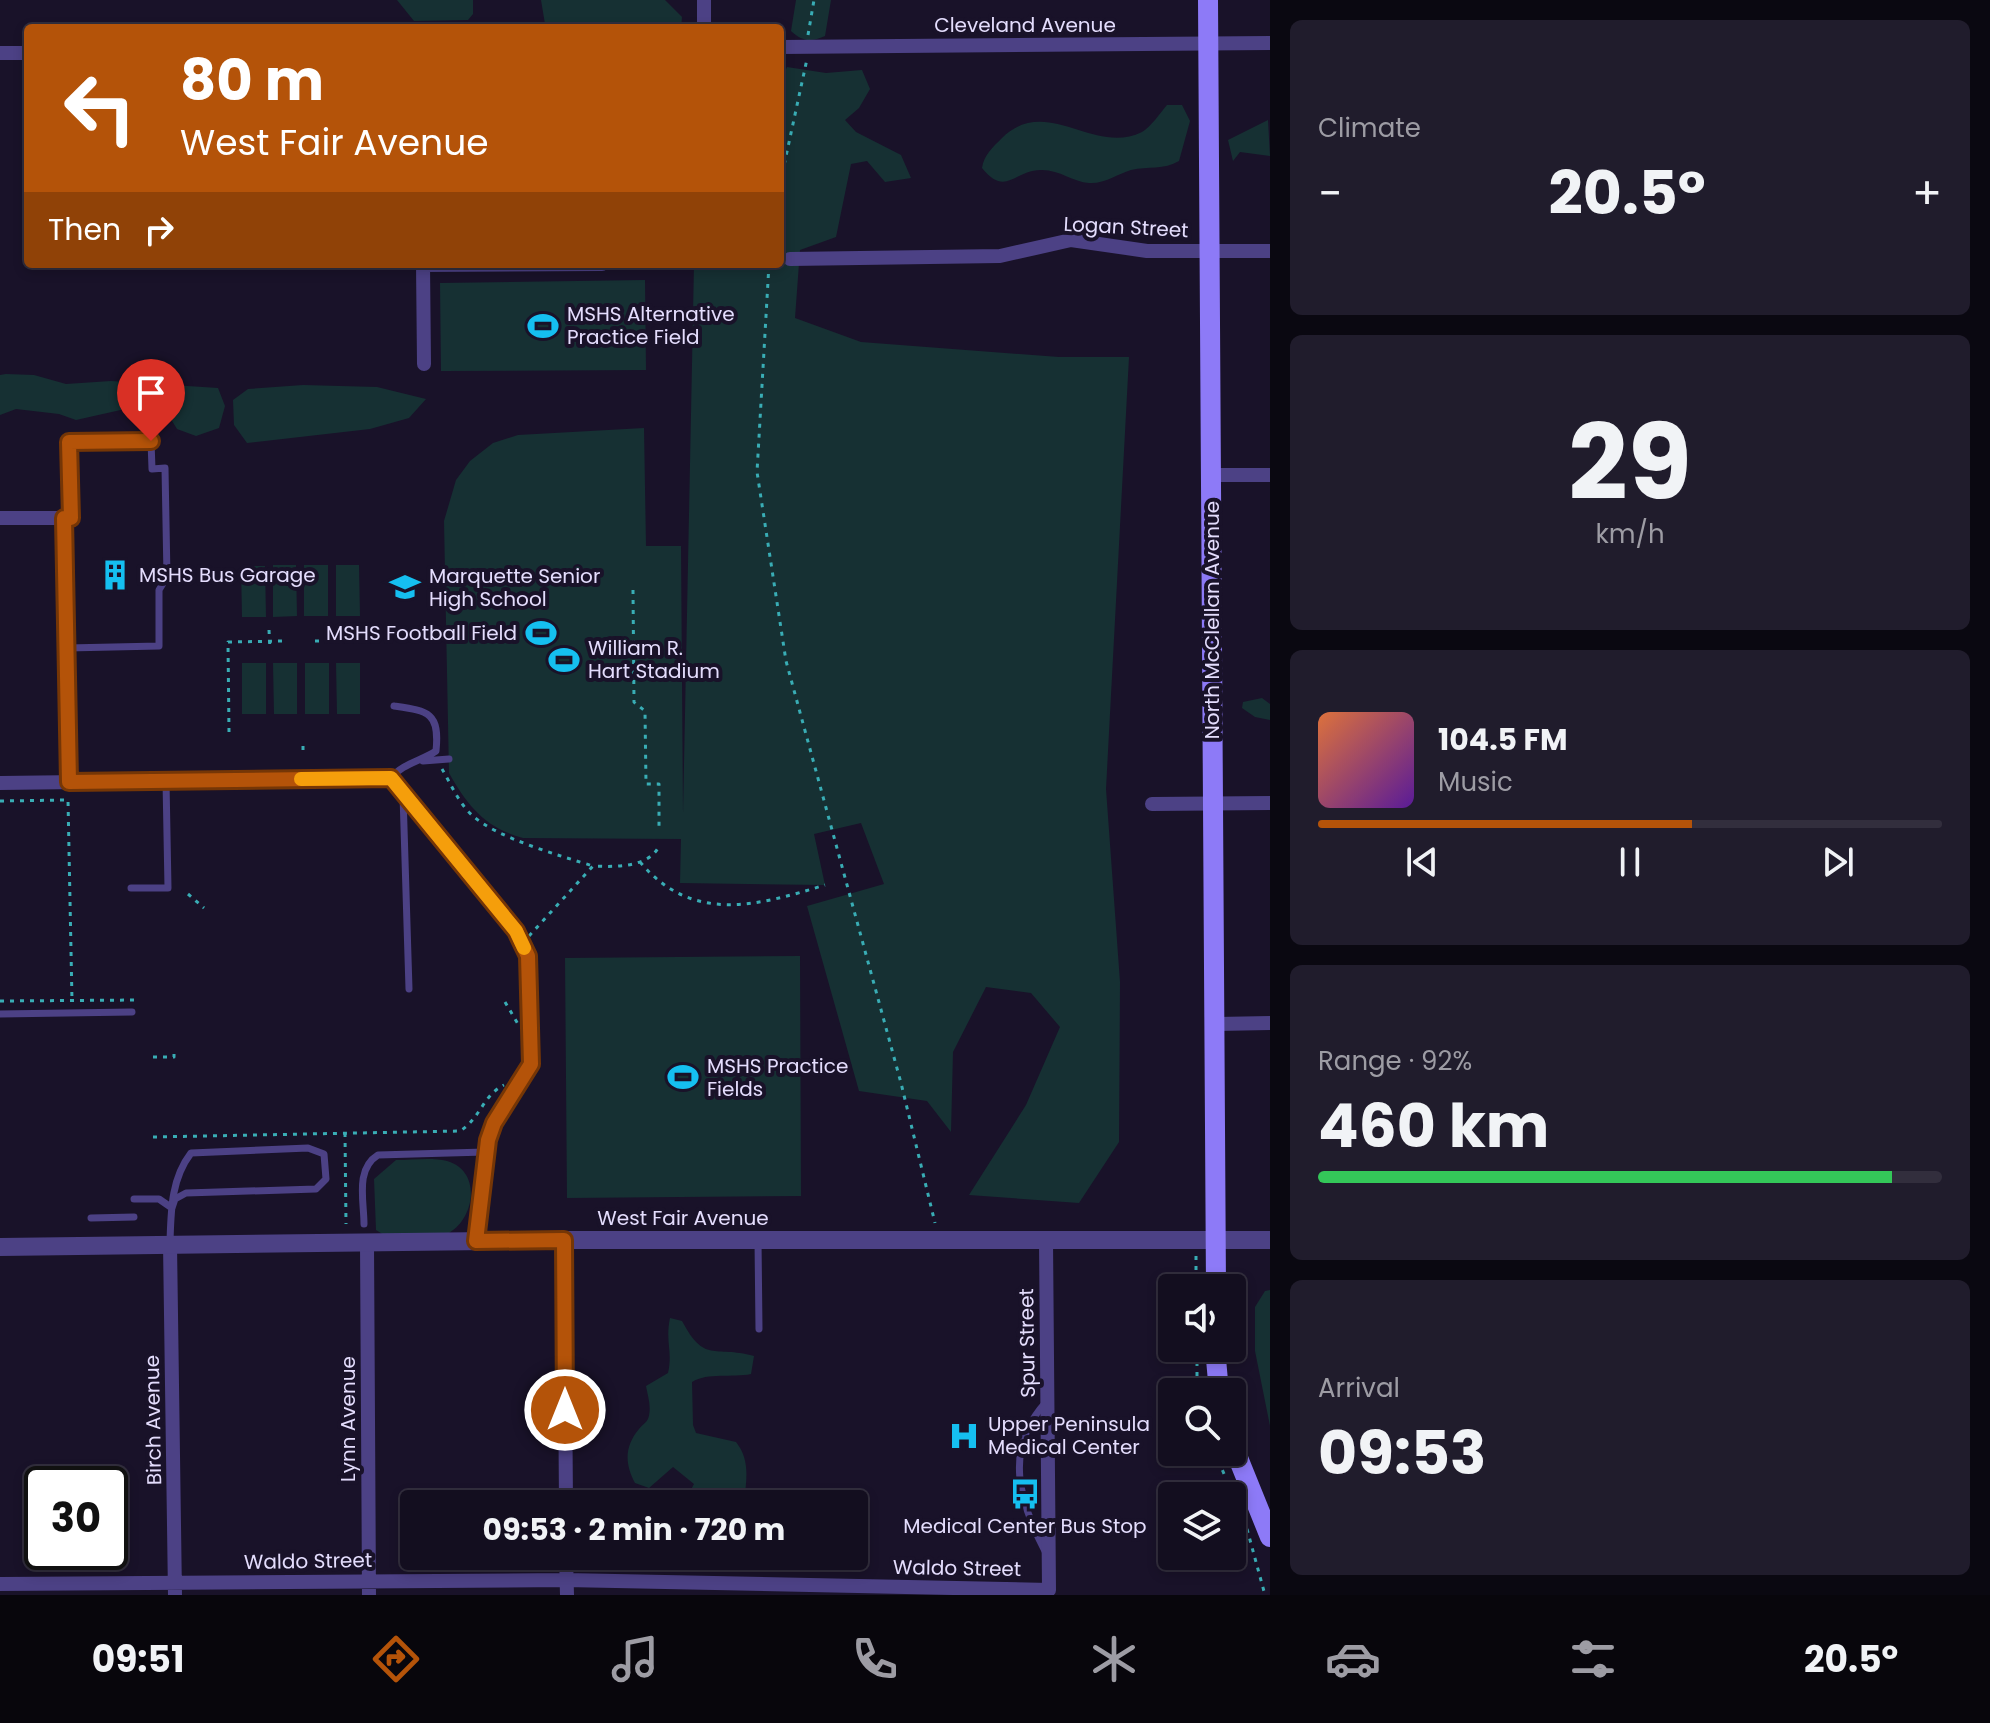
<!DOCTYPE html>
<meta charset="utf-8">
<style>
body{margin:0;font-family:Poppins,sans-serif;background:#201c2c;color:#f1f3f6;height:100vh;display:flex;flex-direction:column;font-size:30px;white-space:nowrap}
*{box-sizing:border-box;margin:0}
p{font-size:26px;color:#9d9ca4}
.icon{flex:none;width:44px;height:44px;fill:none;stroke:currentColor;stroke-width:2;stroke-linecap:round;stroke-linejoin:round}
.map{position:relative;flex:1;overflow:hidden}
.side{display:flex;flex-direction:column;gap:20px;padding:20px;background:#0a0811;width:720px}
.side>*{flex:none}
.top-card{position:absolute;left:24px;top:24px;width:760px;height:244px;border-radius:8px;box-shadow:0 4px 12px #0003,0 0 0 2px #322e3d;background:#b45309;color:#fff;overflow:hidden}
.fabs{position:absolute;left:1158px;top:1274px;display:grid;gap:16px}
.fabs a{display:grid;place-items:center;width:88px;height:88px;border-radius:8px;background:#130e1f;box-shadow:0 4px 12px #0003,0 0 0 2px #322e3d;font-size:40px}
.speed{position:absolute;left:24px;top:1466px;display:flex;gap:16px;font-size:40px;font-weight:700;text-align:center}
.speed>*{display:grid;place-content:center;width:104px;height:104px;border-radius:50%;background:#130e1f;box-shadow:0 4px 12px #0003,0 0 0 2px #322e3d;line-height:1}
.speed .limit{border:4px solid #111;border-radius:12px;background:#fff;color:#111}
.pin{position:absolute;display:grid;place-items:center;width:68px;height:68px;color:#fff;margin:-82px -34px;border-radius:50% 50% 50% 0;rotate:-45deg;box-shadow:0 0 8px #0007}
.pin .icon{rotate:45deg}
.me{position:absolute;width:88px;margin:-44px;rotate:0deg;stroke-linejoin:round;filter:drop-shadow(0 0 6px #0008)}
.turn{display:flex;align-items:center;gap:28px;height:168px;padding:0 24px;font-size:36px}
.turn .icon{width:104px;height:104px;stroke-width:2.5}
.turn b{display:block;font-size:56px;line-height:68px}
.then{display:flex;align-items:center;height:76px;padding:0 24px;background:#0003;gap:16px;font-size:30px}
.big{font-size:60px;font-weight:700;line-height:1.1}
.side .widget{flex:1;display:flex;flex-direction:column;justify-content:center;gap:12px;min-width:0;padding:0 28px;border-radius:12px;background:#201c2c}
.side .dial{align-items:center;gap:0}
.dial b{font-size:104px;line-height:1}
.song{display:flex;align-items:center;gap:24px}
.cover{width:96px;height:96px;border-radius:12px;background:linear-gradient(135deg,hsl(20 70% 55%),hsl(270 70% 35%))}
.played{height:8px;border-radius:4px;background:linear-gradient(90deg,#b45309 60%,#322e3d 60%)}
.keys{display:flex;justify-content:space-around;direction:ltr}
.heat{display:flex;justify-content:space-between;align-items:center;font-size:44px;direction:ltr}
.charge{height:12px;border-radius:6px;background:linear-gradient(90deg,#34c759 92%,#322e3d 0)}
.trip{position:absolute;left:400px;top:1490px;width:468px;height:80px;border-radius:8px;background:#130e1f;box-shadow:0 4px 12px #0003,0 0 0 2px #322e3d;font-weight:700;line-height:80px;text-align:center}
.tab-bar{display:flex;height:128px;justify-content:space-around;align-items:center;background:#08060c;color:#9d9ca4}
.tab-bar .icon{width:56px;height:56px}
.tab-bar .active{color:#b45309}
.tab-bar b{font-size:36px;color:#f1f3f6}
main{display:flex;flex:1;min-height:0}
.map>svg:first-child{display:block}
.green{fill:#163033}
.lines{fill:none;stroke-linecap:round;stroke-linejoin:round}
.path{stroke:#39adb5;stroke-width:3;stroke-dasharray:4 6;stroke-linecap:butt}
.service{stroke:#4c4185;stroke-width:7}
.minor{stroke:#4c4185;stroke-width:14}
.tertiary{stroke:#4c4185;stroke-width:18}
.secondary{stroke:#8d7af7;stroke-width:20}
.route-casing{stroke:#753606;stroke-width:20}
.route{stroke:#b45309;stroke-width:14}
.slow{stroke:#f59e0b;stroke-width:14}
.labels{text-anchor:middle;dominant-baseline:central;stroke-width:8;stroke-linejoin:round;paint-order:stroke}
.street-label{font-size:20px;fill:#e4ddfd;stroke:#191229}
.poi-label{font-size:20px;fill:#e4ddfd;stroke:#191229;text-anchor:start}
</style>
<main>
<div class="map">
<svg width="1270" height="1595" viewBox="0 0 1270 1595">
<rect width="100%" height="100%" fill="#191229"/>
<path class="green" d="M397 0H473V14L468 20 414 21Z
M541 0H665L682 17 681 28H552L545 24Z
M796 0H831L825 36C811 42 803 42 791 31Z
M787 67 826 73 862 70 870 89 859 108 845 120 856 132 901 155 911 178 885 182 867 161 851 164 836 237 800 250 795 318 861 342 1059 357H1129L1106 789 1120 982 1119 1142 1079 1203 969 1195 1026 1105 1060 1027 1031 993 986 987 953 1052 951 1132 927 1101 859 1091 807 906 884 884 861 823 814 834 825 885 680 883 681 839 523 838C485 828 467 805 449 773L444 521 456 480 470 461 493 443 518 435 644 428 646 546H681L683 814 694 264H780V83Z
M1167 105H1182L1190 121 1179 161C1164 170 1148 166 1131 170 1117 174 1105 184 1089 183 1073 182 1060 170 1042 170 1015 169 1006 198 982 168 984 155 992 148 1002 138 1047 94 1093 156 1142 132 1151 127 1160 113 1167 105Z
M1268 120 1270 156 1240 152 1233 161 1228 140Z
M645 280 646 370 441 371 440 283Z
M6 374 34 375 66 384 111 381 218 388 225 406 219 428 196 436 177 429 166 411 134 407 76 420 59 414 16 409 0 415V375Z
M303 385 377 387 426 399 409 418 370 429 247 443 234 425 233 400 248 389Z
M273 565H296L297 616 273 617Z
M304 565H328V616H304Z
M336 565H359L360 616H336Z
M241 566H265L266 617H242Z
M242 663H266V714H242Z
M273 663H297V714H274Z
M305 663H329V714H305Z
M336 663H360V714H337Z
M1262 698 1270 704V720L1255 717 1242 708 1243 702Z
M800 956 801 1196 567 1198 565 958Z
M396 1160C412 1160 432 1157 447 1161 482 1171 475 1218 449 1233L384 1235 376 1230 374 1179Z
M1270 1290V1426L1255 1351V1307L1265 1291Z
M670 1318 682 1321C705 1364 713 1345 754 1356L751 1374C732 1378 708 1372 692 1382L693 1425 696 1433 736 1442C751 1461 746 1481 744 1504H695L687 1497 694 1484 673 1467 649 1488 635 1483C625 1464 624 1447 639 1429 642 1425 646 1423 648 1419 652 1408 648 1397 646 1386L668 1373C673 1351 665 1342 670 1318Z"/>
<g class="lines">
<path class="path" d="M808 35 814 0
M780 184 807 59
M769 264 757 472 786 661 901 1083 935 1223
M633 590 634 702 645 711 646 784H659V828
M333 629V649
M269 630 270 650
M315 641 367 640
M229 732 228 642 284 641
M303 750V740
M442 769C451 784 459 804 473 816 497 838 561 856 593 866
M0 801 68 800 72 1001
M640 862C692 924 757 906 825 885
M188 894 204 908
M529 936 593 866C613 867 649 868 659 846
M0 1001 140 1000
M505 1002 518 1024
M153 1057H174V1049
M345 1133 346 1224
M153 1137 460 1131C480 1119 483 1095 504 1085
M1196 1256V1288
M1197 1352V1392
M1214 1452 1226 1478
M1247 1529 1265 1595"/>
<path class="service" d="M64 518 67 648 159 646V590L167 577 165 468 152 469 151 441 69 442 71 518
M67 648 69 782
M423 761 449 759
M391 778C402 764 421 761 436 751 440 712 428 711 394 706
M403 795 409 989
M454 855 516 931 528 956 531 1064 494 1123 488 1140 476 1239
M131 888H168L166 781
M0 1014 132 1012
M134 1199H159L172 1208
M91 1218 134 1217
M364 1224C364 1201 355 1169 378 1155L485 1152
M758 1240 759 1329
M170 1242C171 1211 171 1179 191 1153L308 1148 324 1154 326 1179 316 1189 186 1193 175 1199 172 1208
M1046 1402C1003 1449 1019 1502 1046 1553
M1209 1496 1245 1484"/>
<path class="minor" d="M704 0V28
M780 47 1270 43
M0 53H28
M790 259 1000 256 1071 240 1147 251H1270
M423 264 424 364
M423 265 602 264
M1212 475H1270
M0 518H71
M0 783 391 778 454 855
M1152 804 1270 803
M1217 1024 1270 1023
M564 1240 566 1504
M367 1243 369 1595
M170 1244 175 1595
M566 1556 567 1595
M0 1584 566 1580 1049 1590 1046 1240"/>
<path class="tertiary" d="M0 1247 564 1240H1270"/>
<path class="secondary" d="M1208 0 1216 1288
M1215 1348 1219 1392
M1232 1443 1270 1537"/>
</g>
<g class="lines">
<g class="route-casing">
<path id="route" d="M151 441 69 442 71 518H64L69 782 391 778 516 931 528 956 531 1064 494 1123 488 1140 476 1241 564 1240 565 1410"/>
</g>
<use href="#route" class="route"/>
<path class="slow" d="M301 779 391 778 516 931 524 948"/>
</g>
<defs>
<g id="stadium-bare" transform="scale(2.4)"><path d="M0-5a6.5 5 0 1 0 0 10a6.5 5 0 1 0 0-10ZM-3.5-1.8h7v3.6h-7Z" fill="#15bff0" stroke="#191229" stroke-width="2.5" paint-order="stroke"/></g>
<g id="building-bare" transform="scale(2.4)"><path d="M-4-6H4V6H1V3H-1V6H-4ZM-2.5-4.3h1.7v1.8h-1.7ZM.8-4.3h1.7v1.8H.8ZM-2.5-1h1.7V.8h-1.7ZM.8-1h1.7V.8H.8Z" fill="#15bff0" stroke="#191229" stroke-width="2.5" paint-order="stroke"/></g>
<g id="school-bare" transform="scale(2.4)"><path d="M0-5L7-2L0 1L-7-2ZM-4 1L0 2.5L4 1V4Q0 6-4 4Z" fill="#15bff0" stroke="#191229" stroke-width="2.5" paint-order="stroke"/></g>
<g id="hospital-bare" transform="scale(2.4)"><path d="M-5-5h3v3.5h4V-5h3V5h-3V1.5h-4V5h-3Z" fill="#15bff0" stroke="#191229" stroke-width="2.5" paint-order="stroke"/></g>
<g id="bus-bare" transform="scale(2.4)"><path d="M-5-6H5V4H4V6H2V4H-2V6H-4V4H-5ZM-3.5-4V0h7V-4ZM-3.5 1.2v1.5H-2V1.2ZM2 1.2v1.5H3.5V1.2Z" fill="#15bff0" stroke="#191229" stroke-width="2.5" paint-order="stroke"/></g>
</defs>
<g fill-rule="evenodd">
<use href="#stadium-bare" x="543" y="326"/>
<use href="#building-bare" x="115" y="575"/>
<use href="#school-bare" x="405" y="587"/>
<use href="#stadium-bare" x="541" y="633"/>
<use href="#stadium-bare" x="564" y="660"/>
<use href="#stadium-bare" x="683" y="1077"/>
<use href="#hospital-bare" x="964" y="1436"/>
<use href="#bus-bare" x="1025" y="1494"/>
</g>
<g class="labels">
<g class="street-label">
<text x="1025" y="25">Cleveland Avenue</text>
<text transform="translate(1126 227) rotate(3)">Logan Street</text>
<text transform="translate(1212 620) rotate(-90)">North McClellan Avenue</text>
<text x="683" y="1218">West Fair Avenue</text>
<text transform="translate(1027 1343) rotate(-91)">Spur Street</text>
<text transform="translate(348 1419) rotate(-90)">Lynn Avenue</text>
<text transform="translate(153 1420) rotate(-91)">Birch Avenue</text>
<text transform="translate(308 1561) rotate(-1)">Waldo Street</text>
<text transform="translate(957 1568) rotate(1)">Waldo Street</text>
</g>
<g class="poi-label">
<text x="567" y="314">MSHS Alternative<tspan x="567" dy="23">Practice Field</tspan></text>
<text x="139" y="575">MSHS Bus Garage</text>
<text x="429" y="576">Marquette Senior<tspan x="429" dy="23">High School</tspan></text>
<text x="517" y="633" text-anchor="end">MSHS Football Field</text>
<text x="588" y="648">William R.<tspan x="588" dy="23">Hart Stadium</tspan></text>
<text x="707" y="1066">MSHS Practice<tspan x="707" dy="23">Fields</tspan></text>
<text x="988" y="1424">Upper Peninsula<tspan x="988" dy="23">Medical Center</tspan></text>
<text x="1025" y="1526" text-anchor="middle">Medical Center Bus Stop</text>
</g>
</g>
</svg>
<div class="fabs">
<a><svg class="icon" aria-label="sound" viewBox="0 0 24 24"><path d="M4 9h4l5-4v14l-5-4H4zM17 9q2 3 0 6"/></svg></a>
<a><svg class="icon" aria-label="search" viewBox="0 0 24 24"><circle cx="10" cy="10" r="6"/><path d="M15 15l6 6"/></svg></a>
<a><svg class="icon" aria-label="layers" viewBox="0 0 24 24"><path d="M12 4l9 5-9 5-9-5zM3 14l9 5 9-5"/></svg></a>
</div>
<div class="speed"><div class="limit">30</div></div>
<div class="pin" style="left:151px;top:441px;background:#d93025"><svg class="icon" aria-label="arrive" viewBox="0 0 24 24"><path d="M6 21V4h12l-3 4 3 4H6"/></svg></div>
<svg class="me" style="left:565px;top:1410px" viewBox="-20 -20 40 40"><circle r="17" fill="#b45309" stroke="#fff" stroke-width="3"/><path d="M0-11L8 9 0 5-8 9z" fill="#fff"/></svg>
<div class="trip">09:53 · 2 min · 720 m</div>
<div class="top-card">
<div class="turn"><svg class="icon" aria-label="left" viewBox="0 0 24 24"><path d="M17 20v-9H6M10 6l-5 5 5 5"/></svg><div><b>80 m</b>West Fair Avenue</div></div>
<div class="then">Then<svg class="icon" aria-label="right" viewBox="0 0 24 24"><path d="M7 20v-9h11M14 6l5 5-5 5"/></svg></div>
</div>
</div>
<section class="side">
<div class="widget"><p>Climate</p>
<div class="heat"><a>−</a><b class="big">20.5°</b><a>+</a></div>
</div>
<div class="widget dial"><b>29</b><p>km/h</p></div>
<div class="widget">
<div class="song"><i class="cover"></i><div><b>104.5 FM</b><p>Music</p></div></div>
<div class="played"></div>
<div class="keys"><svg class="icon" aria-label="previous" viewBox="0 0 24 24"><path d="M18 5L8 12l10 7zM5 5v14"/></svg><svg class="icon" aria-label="pause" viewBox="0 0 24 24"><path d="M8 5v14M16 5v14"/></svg><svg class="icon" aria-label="next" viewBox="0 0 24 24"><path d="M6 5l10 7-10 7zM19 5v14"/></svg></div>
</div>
<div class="widget"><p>Range · 92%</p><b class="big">460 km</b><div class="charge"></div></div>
<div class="widget"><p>Arrival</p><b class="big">09:53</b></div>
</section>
</main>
<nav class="tab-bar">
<b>09:51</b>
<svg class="icon active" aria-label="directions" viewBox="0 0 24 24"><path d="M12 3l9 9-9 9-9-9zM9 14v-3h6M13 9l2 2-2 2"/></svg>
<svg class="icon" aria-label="music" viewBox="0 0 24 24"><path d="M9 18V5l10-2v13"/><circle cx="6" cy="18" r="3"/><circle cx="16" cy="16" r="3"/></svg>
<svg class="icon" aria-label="phone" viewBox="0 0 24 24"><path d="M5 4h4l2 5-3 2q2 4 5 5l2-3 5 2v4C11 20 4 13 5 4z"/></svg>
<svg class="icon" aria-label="climate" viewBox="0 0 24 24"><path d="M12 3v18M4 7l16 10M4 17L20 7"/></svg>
<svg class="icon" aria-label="car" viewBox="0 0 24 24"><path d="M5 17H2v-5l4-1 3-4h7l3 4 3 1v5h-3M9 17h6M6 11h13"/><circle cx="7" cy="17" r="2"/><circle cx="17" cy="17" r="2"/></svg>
<svg class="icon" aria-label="filters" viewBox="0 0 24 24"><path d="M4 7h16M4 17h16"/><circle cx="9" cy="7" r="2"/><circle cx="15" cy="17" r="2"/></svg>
<b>20.5°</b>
</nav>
